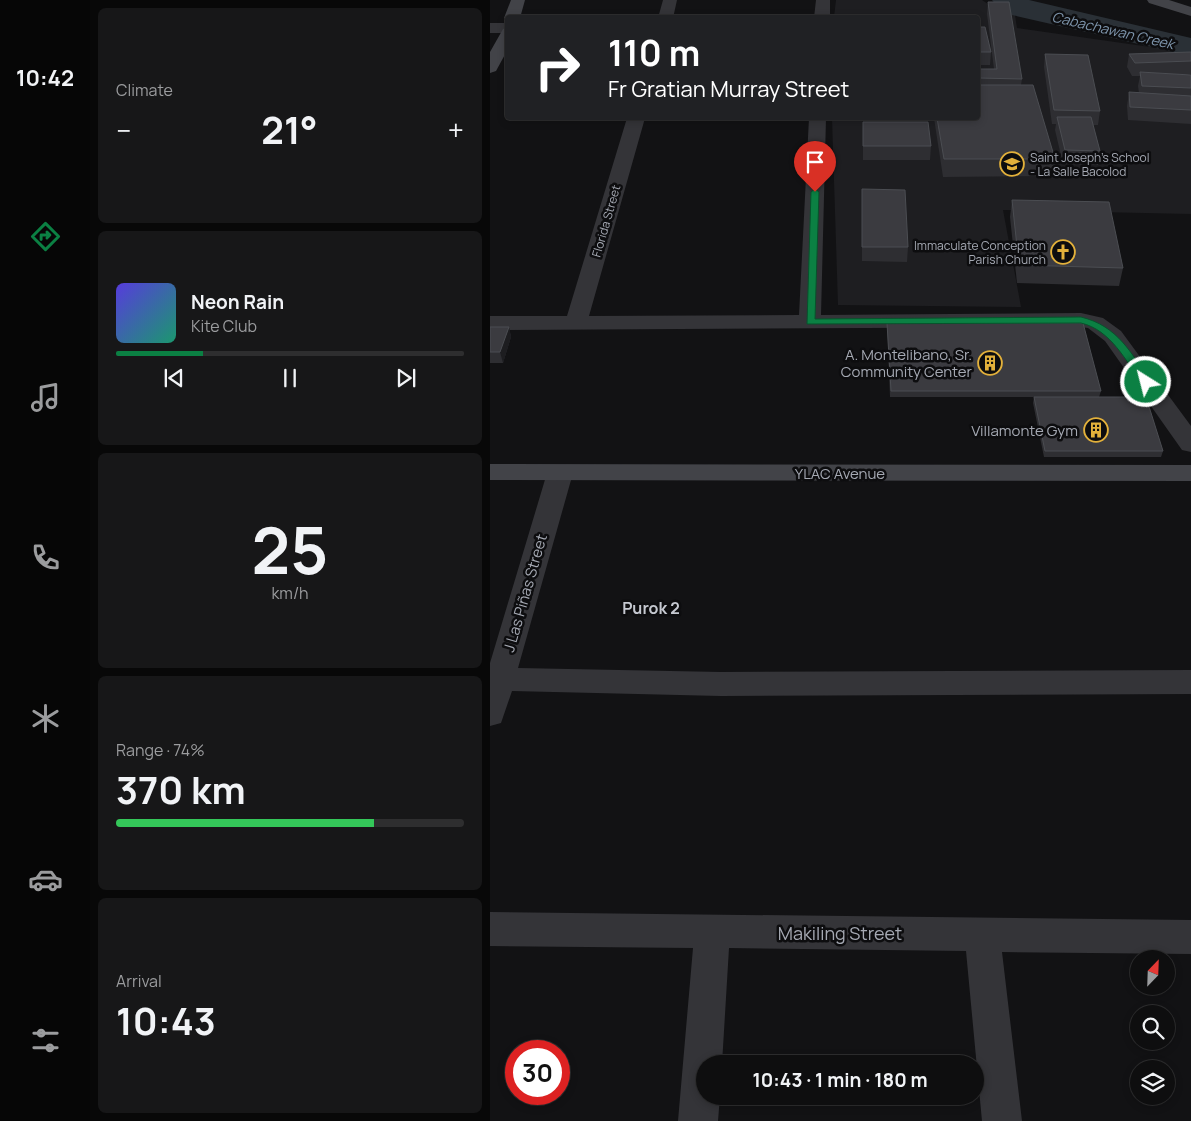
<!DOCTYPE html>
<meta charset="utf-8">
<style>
body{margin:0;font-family:Manrope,sans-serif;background:#171718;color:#f1f3f6;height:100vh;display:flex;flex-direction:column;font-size:19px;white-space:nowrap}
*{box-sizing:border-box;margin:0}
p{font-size:16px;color:#9b9c9e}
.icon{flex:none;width:28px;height:28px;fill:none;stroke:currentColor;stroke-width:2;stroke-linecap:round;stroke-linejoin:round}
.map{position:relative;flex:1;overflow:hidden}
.panel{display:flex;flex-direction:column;gap:8px;padding:8px;background:#080808;width:400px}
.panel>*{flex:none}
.hud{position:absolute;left:15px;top:15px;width:475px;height:105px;border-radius:5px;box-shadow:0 2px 8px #0003,0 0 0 1px #2e2e2f;background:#202124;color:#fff;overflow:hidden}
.needle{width:32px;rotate:23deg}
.buttons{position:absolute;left:640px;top:950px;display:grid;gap:10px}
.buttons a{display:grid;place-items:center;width:45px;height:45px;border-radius:50%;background:#0e0e0f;box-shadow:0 2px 8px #0003,0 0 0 1px #2e2e2f;font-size:25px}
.speed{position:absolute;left:15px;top:1040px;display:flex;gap:10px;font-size:25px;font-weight:700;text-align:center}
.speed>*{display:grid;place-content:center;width:65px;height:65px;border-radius:50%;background:#0e0e0f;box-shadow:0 2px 8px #0003,0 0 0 1px #2e2e2f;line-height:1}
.speed .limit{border:8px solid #d22;background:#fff;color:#111}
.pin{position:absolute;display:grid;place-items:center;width:42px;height:42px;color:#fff;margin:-51px -21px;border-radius:50% 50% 50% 0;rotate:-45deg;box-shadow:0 0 5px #0007}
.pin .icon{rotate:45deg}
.me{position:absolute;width:55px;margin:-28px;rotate:324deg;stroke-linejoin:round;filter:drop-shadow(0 0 4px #0008)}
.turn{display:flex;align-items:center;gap:18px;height:105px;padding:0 20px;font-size:22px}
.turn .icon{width:65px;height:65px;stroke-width:2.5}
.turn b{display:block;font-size:35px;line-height:42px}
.big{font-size:38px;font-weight:700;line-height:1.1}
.panel .card{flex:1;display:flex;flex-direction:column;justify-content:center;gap:8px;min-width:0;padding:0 18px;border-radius:8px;background:#171718}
.panel .dial{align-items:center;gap:0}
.dial b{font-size:65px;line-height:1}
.song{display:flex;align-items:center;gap:15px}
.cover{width:60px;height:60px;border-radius:8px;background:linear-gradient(135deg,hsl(250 70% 55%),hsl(160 70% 35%))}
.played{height:5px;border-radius:2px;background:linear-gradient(90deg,#0b8043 25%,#2e2e2f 25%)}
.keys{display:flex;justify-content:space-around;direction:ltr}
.heat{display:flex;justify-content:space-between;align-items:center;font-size:28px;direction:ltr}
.charge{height:8px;border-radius:4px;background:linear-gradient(90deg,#34c759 74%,#2e2e2f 0)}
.trip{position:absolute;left:206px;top:1055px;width:288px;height:50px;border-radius:25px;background:#0e0e0f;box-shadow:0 2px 8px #0003,0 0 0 1px #2e2e2f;font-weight:700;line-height:50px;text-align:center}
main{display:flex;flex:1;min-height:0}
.tab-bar{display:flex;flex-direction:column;width:90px;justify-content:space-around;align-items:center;background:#060606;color:#9b9c9e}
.tab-bar .icon{width:35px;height:35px}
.tab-bar .on{color:#0b8043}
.tab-bar b{font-size:22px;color:#f1f3f6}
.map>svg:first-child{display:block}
.built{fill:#1e1e21}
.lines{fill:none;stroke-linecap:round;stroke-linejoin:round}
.river{fill:#2a3036;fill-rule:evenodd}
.street{fill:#343438;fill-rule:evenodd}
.secondary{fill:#424348;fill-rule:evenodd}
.wall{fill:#2e2e32}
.shaded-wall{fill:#1d1d20}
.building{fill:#3b3b40;stroke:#4b4d52}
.route{fill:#0b8043;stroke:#07532c}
.labels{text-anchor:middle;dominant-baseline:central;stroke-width:5;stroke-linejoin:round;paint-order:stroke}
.far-poi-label{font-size:12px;fill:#a5a9b3;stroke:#0d0d0f;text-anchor:start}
.far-street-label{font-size:12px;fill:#a5a9b3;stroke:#0d0d0f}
.far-water-label{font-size:14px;font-style:italic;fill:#7e95ac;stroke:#0d0d0f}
.poi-label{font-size:15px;fill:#a5a9b3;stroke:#0d0d0f;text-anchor:end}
.street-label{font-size:15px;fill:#a5a9b3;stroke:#0d0d0f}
.neighbourhood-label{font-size:16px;font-weight:bold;fill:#c5c8d0;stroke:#0d0d0f}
.near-street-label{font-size:18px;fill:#a5a9b3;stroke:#0d0d0f}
</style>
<main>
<nav class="tab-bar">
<b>10:42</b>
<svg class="icon on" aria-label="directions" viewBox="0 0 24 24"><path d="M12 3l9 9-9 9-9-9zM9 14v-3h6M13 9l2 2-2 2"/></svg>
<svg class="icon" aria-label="music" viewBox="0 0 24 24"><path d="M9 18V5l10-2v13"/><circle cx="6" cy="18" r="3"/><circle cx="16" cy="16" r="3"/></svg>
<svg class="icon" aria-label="phone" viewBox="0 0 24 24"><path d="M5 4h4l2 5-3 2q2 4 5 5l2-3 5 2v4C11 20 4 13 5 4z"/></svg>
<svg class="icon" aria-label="climate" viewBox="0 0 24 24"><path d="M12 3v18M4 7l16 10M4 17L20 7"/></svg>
<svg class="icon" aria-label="car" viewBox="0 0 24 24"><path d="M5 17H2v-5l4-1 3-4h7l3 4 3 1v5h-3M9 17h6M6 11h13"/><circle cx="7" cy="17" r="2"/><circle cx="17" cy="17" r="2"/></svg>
<svg class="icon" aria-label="filters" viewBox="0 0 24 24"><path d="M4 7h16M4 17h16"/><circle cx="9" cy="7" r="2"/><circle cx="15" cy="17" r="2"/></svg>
</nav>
<section class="panel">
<div class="card"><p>Climate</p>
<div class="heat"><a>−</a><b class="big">21°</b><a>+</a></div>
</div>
<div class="card">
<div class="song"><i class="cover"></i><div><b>Neon Rain</b><p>Kite Club</p></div></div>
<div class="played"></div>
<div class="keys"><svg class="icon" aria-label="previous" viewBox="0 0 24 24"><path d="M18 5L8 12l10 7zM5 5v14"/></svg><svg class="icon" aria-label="pause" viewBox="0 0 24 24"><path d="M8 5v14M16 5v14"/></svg><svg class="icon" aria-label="next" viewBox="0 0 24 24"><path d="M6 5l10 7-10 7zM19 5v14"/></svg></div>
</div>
<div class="card dial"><b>25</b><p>km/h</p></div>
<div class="card"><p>Range · 74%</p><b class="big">370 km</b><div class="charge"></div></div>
<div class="card"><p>Arrival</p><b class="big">10:43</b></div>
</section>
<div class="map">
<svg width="701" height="1121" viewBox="0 0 701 1121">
<rect width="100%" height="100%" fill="#121214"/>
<path class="built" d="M346 0H492L504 8 524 9 527 28 695 52 701 55V214L513 210 531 307 348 305 342 118H488V18L344 17Z"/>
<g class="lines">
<path class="river" d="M502 0H539L701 38V56L522 15 507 6Z"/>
<path class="street" d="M173 0H187L183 18H168Z
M326 0H340V18H324Z
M0 23H18V33H0Z
M137 118H155L99 316 309 315 319 118H336L331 315 591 313 613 318 631 331 701 426V452L692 450 615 341 598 328 591 327 0 330V316H77Z
M70 465 79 467 83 473 28 668 231 672 701 670V694L231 696 22 691 11 723 0 726V663L57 473 61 467Z
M0 912 701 920V954L512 952 532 1121H492L476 951 239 948 232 1064H215V1096H230L228 1121H188L203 948 0 946Z"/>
<path class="secondary" d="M21 0H35L30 18H18V21L14 18Z
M657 0H679L701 7V16L659 3Z
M18 27V49L6 71 0 73V52L13 29Z
M0 464 701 465V481L0 480Z"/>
</g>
<path class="wall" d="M498 2 532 79 531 85 565 159 563 176 453 177 444 118H488V69H504L497 14Z
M488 27 501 52 500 65H488Z
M701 52V74H689L701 75V124L638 120 637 106 639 92 649 93 648 86 650 76H642L637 67 639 54Z
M555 54 610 111 608 125H603L610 151 608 165 573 164 565 130 566 124H562L554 67Z
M373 122 441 146 440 160H373Z
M372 189 418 247 417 262 372 261Z
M522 200 633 268 629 286 527 283 520 217Z
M397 323 611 391 609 397H400Z
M0 327H19L21 337 13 363H0Z
M544 397 673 451 671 457H554L543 403Z"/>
<path class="shaded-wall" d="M19 327 21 337 13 363 10 352Z"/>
<path class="building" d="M498 2H519L532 79 488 78V69H507Z
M488 27H495L501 52H488Z
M701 52V61L645 63 639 54Z
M555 54 598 55 610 111 564 110Z
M650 72 701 75V88L652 86Z
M488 85H543L565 159H454L447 118H488Z
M639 92 701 96V110L640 107Z
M567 117H601L610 151 575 150Z
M373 122H438L441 146H373Z
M372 189 415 190 418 247H372Z
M522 200 619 202 633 268 529 265Z
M397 323H593L611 391H401Z
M0 327H19L10 352H0Z
M544 397H656L673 451H555Z"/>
<path class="route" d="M325 189 329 192 325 319 591 317C628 326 641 353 661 382L660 385H653C636 361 621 330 591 323L317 324 321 192Z"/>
<defs>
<g id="school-ring" transform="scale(1.25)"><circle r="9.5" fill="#0d0d0f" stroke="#e3b13b" stroke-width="1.5"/><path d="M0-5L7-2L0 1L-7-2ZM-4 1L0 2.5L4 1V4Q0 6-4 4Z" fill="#e3b13b"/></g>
<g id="church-ring" transform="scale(1.25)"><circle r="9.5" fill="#0d0d0f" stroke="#e3b13b" stroke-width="1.5"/><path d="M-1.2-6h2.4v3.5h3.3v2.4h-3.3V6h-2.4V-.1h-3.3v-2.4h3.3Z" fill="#e3b13b"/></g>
<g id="building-ring" transform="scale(1.25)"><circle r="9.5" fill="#0d0d0f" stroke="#e3b13b" stroke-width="1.5"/><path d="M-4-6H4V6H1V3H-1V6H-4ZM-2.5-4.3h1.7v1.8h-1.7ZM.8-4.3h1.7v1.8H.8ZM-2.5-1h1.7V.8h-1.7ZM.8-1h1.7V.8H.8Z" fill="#e3b13b"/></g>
</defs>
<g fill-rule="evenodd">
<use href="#school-ring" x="522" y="164"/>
<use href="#church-ring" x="573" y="252"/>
<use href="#building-ring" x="500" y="363"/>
<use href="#building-ring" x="606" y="430"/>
</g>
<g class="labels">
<g class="far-poi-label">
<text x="540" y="157">Saint Joseph's School<tspan x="540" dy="14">- La Salle Bacolod</tspan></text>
<text x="556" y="245" text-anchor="end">Immaculate Conception<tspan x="556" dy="14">Parish Church</tspan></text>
</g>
<g class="far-street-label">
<text transform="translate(116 221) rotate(-74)">Florida Street</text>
</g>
<g class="far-water-label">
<text transform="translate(623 30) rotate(13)">Cabachawan Creek</text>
</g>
<g class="poi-label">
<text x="482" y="354">A. Montelibano, Sr.<tspan x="482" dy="17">Community Center</tspan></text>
<text x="588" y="430">Villamonte Gym</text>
</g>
<g class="street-label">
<text x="350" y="473">YLAC Avenue</text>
<text transform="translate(35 593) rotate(-74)">J Las Piñas Street</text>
</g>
<g class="neighbourhood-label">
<text x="161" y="608">Purok 2</text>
</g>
<g class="near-street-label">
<text x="350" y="933">Makiling Street</text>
</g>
</g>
</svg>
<div class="buttons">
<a><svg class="needle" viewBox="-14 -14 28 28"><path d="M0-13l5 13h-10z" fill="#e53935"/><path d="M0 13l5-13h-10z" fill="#9b9c9e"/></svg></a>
<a><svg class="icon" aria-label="search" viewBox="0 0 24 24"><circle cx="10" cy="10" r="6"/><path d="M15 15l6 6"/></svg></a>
<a><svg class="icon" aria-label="layers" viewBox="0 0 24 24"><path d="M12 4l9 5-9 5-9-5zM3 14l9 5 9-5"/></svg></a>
</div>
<div class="speed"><div class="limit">30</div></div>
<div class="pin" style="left:325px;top:192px;background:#d93025"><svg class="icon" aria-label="arrive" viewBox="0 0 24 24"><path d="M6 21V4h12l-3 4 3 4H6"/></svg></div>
<svg class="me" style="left:656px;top:382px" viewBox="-20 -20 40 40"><circle r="17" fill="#0b8043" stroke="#fff" stroke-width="3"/><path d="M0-11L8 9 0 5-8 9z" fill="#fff"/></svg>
<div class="trip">10:43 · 1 min · 180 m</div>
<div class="hud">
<div class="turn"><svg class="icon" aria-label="right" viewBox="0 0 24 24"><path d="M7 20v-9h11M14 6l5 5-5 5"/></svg><div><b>110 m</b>Fr Gratian Murray Street</div></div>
</div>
</div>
</main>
